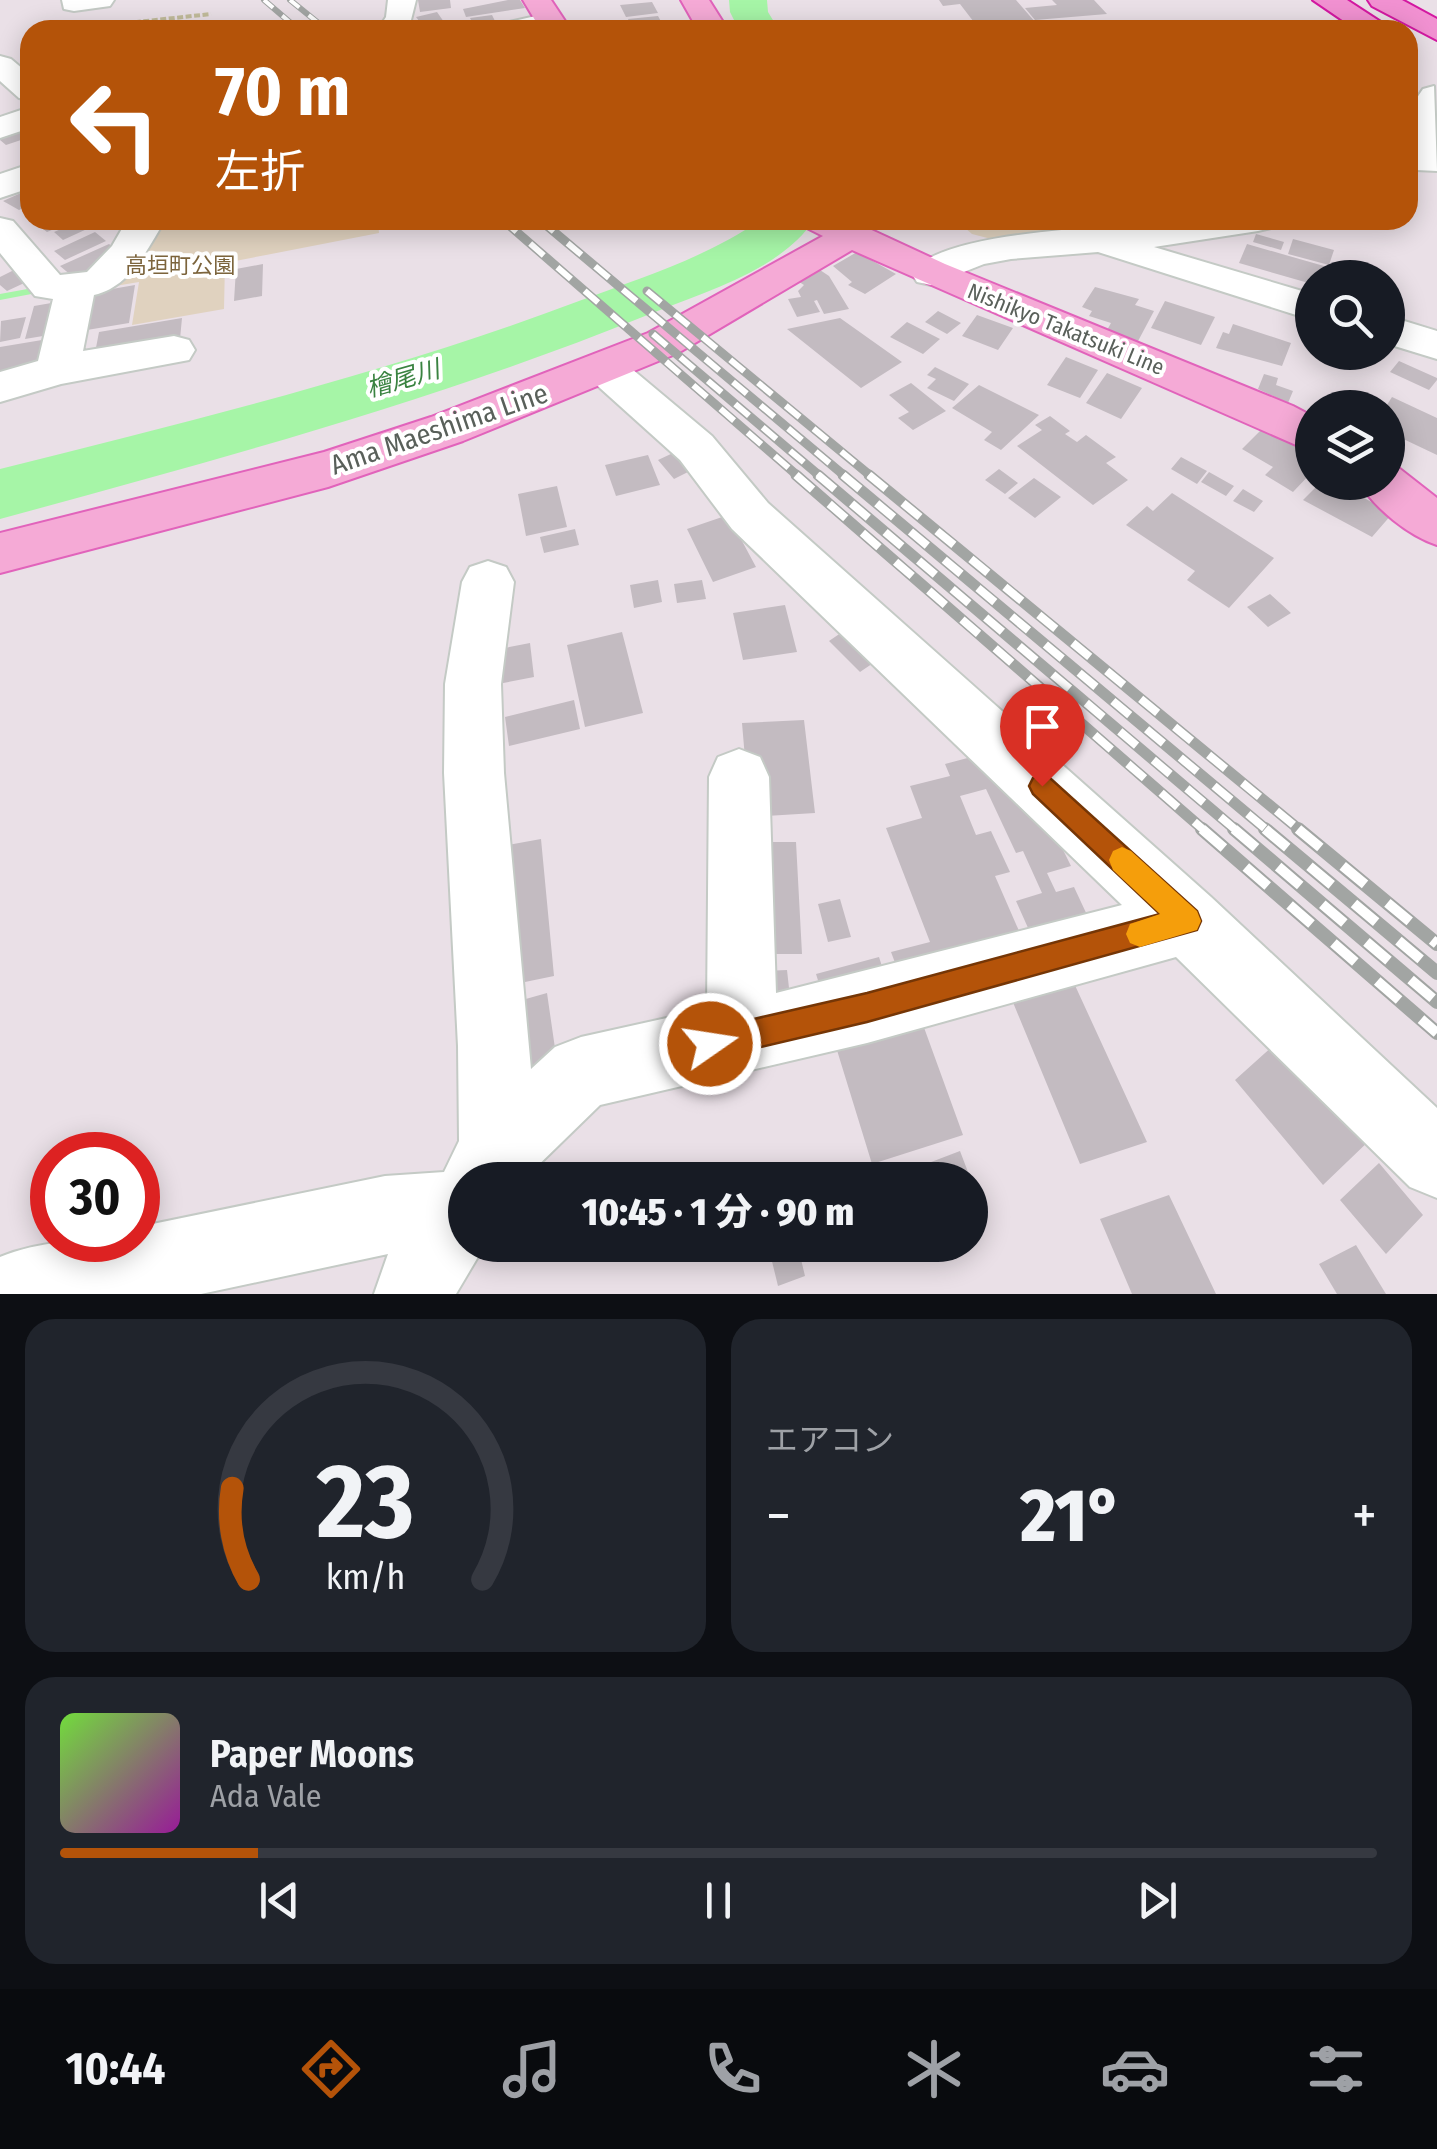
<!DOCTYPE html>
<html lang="ja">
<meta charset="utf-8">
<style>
body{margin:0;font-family:"Fira Sans Condensed","Noto Sans JP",sans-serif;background:#20242c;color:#f1f3f6;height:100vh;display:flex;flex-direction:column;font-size:38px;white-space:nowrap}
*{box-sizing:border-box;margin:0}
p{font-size:32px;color:#9ea1a6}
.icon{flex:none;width:55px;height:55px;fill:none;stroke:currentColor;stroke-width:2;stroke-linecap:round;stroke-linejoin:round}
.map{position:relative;height:1294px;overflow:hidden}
.details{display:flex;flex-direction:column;gap:25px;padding:25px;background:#0d0f14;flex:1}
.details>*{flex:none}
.hud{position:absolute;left:20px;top:20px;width:1398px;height:210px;border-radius:30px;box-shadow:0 5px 25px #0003;background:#b45309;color:#fff;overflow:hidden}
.controls{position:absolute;left:1295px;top:260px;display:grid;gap:20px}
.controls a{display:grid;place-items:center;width:110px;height:110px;border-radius:50%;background:#171b24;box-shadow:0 5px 25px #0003;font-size:50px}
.speed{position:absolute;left:30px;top:1132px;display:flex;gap:20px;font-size:50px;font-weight:700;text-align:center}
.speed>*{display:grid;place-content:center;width:130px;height:130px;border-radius:50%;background:#171b24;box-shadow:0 5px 25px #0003;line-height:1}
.speed .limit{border:15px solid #d22;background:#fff;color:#111}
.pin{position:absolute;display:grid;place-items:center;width:85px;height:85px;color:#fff;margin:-102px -42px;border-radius:50% 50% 50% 0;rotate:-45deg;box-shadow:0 0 10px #0007}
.pin .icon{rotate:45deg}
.me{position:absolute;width:110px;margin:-55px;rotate:77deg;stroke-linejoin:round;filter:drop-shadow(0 0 8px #0008)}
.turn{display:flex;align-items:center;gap:35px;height:210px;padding:0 30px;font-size:45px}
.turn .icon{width:130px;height:130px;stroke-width:2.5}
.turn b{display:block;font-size:70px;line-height:85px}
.big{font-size:75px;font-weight:800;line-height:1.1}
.details .tile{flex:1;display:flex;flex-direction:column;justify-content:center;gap:15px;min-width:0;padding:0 35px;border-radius:30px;background:#20242c}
.details .dial{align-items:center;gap:0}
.dial svg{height:260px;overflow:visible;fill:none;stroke:#363941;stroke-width:7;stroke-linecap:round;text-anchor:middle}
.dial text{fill:#f1f3f6;stroke:none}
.song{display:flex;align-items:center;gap:30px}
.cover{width:120px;height:120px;border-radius:15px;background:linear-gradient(135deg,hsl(100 70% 55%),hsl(300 70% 35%))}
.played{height:10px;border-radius:5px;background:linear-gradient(90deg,#b45309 15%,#363941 15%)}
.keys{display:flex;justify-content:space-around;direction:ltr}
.heat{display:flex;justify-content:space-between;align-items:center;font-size:55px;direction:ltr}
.details .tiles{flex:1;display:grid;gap:25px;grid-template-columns:1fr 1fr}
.tile:last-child{grid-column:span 2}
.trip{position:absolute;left:448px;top:1162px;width:540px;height:100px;border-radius:50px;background:#171b24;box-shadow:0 5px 25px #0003;font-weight:800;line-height:100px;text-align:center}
.tab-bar{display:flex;height:160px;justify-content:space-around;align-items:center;background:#090b0e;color:#9ea1a6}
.tab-bar .icon{width:70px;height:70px}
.tab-bar .on{color:#b45309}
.tab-bar b{font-size:45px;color:#f1f3f6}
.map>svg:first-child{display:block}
.green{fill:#e0d2bf}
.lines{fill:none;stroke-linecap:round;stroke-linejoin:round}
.stream{fill:#a6f5a7;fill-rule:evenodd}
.river{fill:#a6f5a7;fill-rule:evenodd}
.building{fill:#c3bbc1}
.minor-casing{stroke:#c4cac5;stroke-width:4}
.major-casing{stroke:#e163bb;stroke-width:4}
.highway-casing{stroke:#d318a1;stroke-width:4}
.path{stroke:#c2bc9b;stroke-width:4;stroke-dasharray:6 2.5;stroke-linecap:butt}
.minor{fill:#fff;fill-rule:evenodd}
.major{fill:#f5aad6;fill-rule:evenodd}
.highway{fill:#f191d1;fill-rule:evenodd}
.rail-far3-casing{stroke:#a2a5a3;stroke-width:6}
.rail-far2-casing{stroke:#a2a5a3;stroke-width:9}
.rail-far1-casing{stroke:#a2a5a3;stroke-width:11}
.rail-casing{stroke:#a2a5a3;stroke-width:14}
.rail-far3{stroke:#fff;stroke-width:4;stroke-dasharray:12;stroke-linecap:butt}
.rail-far2{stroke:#fff;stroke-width:6;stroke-dasharray:18;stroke-linecap:butt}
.rail-far1{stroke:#fff;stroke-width:8;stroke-dasharray:22;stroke-linecap:butt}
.rail{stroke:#fff;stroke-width:10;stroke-dasharray:29;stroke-linecap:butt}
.route{fill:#b45309;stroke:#753606;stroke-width:2.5}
.slow{fill:#f59e0b}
.labels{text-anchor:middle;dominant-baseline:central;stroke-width:8;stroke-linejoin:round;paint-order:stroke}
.far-park-label{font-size:22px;fill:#7c643c;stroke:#fff}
.far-street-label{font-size:22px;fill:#59605a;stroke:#fff}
.far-water-label{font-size:25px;font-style:italic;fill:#3a8341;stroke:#fff}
.street-label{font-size:28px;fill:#59605a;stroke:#fff}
</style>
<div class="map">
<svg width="1437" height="1294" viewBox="0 0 1437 1294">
<rect width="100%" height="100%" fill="#eae0e7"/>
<path class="green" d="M156 220H378L379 233 225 263 224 309 132 325 139 282 115 286Z
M956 220H1205L1003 242 972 234Z"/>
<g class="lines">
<path class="stream" d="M44 286 49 289 47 291 0 300V294Z"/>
<path class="river" d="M729 0H767L768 12 779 30H739L730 12Z
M760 220H814C779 272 701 293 645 316 435 401 217 460 0 519V469C195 420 391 372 579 301 640 278 706 258 760 220Z"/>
</g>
<path class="building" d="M418 0H450L451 8 420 12Z
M508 0H520L525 8 466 17 463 9Z
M939 0H1016L1042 30H980L960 4 943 6Z
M1052 0H1094L1107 14 1035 20 1025 8 1057 5Z
M652 2 658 13 626 17 620 5Z
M437 12 444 22 448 30H426L416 17Z
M492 15 498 27 476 30 470 18Z
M658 16 664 27 633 30 628 19Z
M30 126V137L6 145 0 140V136Z
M30 189V205L19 210 3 201Z
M38 220H75L47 232 34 222Z
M82 220 100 223 63 240 54 232Z
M95 232 106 241 65 260 54 251Z
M1256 234 1284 242 1281 250 1253 242Z
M1293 239 1334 250 1329 265 1288 254Z
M109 244 118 251 98 261 107 268 72 276 60 266Z
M1247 244 1331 268 1328 278H1312V284L1239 263Z
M857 252 896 274 865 294 848 285 852 282 833 266Z
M263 264 262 296 234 301 236 269Z
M22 266 35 278 7 291 0 285V277Z
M817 268 829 276 849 309 824 314 817 300 814 301 820 312 797 317 788 299 801 297 798 291 804 285 796 280Z
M135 285 129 323 87 330 95 292Z
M1095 287 1139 299 1135 305 1154 311 1137 343 1106 332 1111 323 1089 316 1092 311 1082 307Z
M63 301 55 334 25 339 34 306Z
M1165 301 1215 317 1201 345 1151 328Z
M938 311 961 323 947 334 925 322Z
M977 315 1013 328 998 350 962 336Z
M26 317 20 338 0 342 1 321Z
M182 318 180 339 95 353 99 332Z
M840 318 902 362 861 388 787 329Z
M907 322 940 339 923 354 890 337Z
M1233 324 1291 343 1282 366 1216 348 1223 332 1229 334Z
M54 338 47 366 0 374V347Z
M1066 357 1098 370 1080 398 1047 385Z
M1399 361 1437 378V380L1429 390 1390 372Z
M935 367 969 384 954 401 927 388 936 379 927 375Z
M1107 373 1142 388 1121 419 1086 403Z
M1264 374 1278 378 1276 385 1293 391 1288 403 1258 389Z
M911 383 946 411 913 430 898 418 909 412 889 395Z
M979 385 1039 415 1001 450 984 440 992 432 952 408Z
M1392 397 1437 418V455L1397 436 1401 430 1388 423 1385 408Z
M1050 416 1070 431 1065 434 1077 442 1086 435 1116 457 1106 463 1128 480 1093 505 1017 446 1042 430 1035 425Z
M1264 427 1312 455V472L1293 492 1265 475 1273 467 1242 449Z
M673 453 690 471 674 479 658 460Z
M648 455 660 485 616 496 605 465Z
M1181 457 1207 471 1197 484 1171 469Z
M999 469 1018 483 1005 494 985 480Z
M1209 472 1234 486 1226 496 1201 482Z
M1034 478 1061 497 1035 518 1008 498Z
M1319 484 1332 491 1340 484 1392 514 1372 537 1303 500Z
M557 486 567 527 526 536 518 494Z
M1243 489 1263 501 1254 512 1233 501Z
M1172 493 1274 558 1229 608 1187 580 1195 571 1126 525 1147 506 1153 511Z
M728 515 756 567 713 582 687 529Z
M575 529 579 545 544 553 540 537Z
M658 580 662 602 634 608 630 585Z
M702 580 706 599 677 603 674 584Z
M1270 594 1291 613 1268 627 1247 607Z
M785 605 797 652 743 660 733 613Z
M854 624 885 655 860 672 829 641Z
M622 632 643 713 585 727 567 645Z
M530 643 534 677 498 684 494 650Z
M574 700 580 729 509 746 505 717Z
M804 720 815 813 750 817 742 723Z
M990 752 1020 763 1071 866 1047 873 1056 892 1074 887 1095 932 1037 948 1016 901 1042 893 1023 851 1016 853 986 789 960 796 976 835 991 831 1010 872 995 876 1026 947 906 992 891 952 930 942 886 828 922 818 910 786 950 776 945 764Z
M541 839 554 976 506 986 497 847Z
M755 842H796L802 954H758Z
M840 899 851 937 828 942 818 904Z
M879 957 889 988 826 1006 816 974Z
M787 970 791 1006 765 1007 763 971Z
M1073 981 1147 1142 1080 1164 1012 1000Z
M547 993 558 1069 510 1083 501 1006Z
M922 1022 963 1135 872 1164 836 1047Z
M1284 1036 1373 1137 1323 1185 1235 1080Z
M960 1151 979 1201 970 1205V1180H884Z
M1379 1163 1423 1215 1386 1254 1340 1200Z
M853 1166 857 1180H810V1179Z
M1169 1195 1216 1294H1132L1100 1219Z
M768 1245H815L799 1251 805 1276 778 1286Z
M1356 1245 1386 1294H1337L1319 1264Z"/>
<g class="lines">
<g class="minor-casing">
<path id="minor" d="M62 0H114L110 6 74 11 64 9Z
M388 0H416L410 24 415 30H382L380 26 386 17Z
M549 13 559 16 563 22 559 28 495 30 500 24Z
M0 56 11 59 30 75V100L19 98 0 81Z
M1434 86 1437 171 1416 170 1408 156V111L1423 89Z
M30 107V128L0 138V117Z
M30 164V188L0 198V174Z
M0 218 13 221 60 275 87 272 112 246 127 220H165C147 250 130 287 94 295L83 351 174 336 189 340 195 350 189 360 61 384 0 402V372L38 361 53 299 35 296 0 253Z
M1182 220H1277L1271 228 1258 231 1154 247 1312 294V320L1098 252 1011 259 984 264 931 285 917 282 911 273C942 228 1126 228 1182 220Z
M1388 316 1437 331V359L1388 344Z
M605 354 620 359 712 436 768 503 1211 897 1437 1108V1198L1410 1187 1176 957 867 1043 600 1105 523 1180H465V1245H485L456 1294H374L388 1254 201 1294H0V1257C43 1239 91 1240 138 1240V1227L385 1176 444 1172 459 1141 458 1046 444 773 445 684 462 582 470 567 488 561 506 567 514 582 501 684 504 773 531 1069 555 1047 581 1037 707 1009 709 777 718 757 739 749 760 757 769 777 776 993 1122 905 732 529 680 460 590 379 583 369 590 359Z"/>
</g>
<g class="major-casing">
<path id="major" d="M523 0H551L571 30H541Z
M681 0H709L728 30H698Z
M801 220H850L945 264 1293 406 1312 416V452L852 250 678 353 463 441 328 487 0 573V533L324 452 431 417 648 333 823 236 807 228Z
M1388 465 1400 469 1437 498V545C1409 536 1374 508 1359 482H1388Z"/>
</g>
<g class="highway-casing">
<path id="highway" d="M1313 0H1347L1393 30H1357Z
M1368 0H1402L1437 19V40L1372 6Z"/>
</g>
<path class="path" d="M118 24 211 14"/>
<use href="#minor" class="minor"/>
<use href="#major" class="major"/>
<use href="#highway" class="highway"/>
<g class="rail-far3-casing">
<path id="rail-far3" d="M264 0 299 30
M290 0 327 30"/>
</g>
<g class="rail-far2-casing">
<path id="rail-far2" d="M503 220 799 477
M540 220 846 477
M647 291 872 477
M653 334 821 477"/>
</g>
<g class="rail-far1-casing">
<path id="rail-far1" d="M796 475 1205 831
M818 475 1237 831
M843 475 1268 831
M869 475 1301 831"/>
</g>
<g class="rail-casing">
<path id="rail" d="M1202 829 1437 1033
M1234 829 1437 1002
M1265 829 1437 973
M1298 829 1437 944"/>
</g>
<use href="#rail-far3" class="rail-far3"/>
<use href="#rail-far2" class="rail-far2"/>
<use href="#rail-far1" class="rail-far1"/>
<use href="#rail" class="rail"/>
</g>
<path class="route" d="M1042 774 1050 778 1197 911 1201 921 1197 930 867 1022 710 1059 699 1054 695 1044 699 1033 710 1029 867 993 1160 914 1033 794 1029 786 1033 778Z"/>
<path class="slow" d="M1122 847 1131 851 1197 911 1201 921 1197 930 1140 947 1130 943 1126 934 1130 924 1160 914 1113 870 1109 860 1113 851Z"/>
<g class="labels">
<g class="far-park-label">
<text x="180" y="265">高垣町公園</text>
</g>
<g class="far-street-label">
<text transform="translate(1066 329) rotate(22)">Nishikyo Takatsuki Line</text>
</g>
<g class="far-water-label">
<text transform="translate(403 379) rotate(-16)">檜尾川</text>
</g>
<g class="street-label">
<text transform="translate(439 429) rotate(-19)">Ama Maeshima Line</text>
</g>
</g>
</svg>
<div class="controls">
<a><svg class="icon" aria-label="search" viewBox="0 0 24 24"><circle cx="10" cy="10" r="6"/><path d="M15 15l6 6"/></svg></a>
<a><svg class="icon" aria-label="layers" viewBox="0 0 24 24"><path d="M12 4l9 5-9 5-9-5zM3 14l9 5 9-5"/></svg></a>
</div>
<div class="speed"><div class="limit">30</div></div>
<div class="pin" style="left:1042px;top:786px;background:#d93025"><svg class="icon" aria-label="arrive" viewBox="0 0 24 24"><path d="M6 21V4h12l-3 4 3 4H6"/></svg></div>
<svg class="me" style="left:710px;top:1044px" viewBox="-20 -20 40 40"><circle r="17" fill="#b45309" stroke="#fff" stroke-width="3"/><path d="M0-11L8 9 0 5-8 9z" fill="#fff"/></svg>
<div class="trip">10:45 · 1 分 · 90 m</div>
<div class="hud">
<div class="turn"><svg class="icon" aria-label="left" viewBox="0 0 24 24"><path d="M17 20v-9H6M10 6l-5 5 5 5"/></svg><div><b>70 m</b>左折</div></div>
</div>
</div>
<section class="details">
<div class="tiles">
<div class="tile dial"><svg viewBox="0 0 100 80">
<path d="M14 69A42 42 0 1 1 86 69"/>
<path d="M14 69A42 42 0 0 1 9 41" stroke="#b45309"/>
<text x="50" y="56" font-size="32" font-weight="700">23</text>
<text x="50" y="72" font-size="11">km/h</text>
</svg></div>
<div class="tile"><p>エアコン</p>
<div class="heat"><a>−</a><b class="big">21°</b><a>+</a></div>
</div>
<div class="tile">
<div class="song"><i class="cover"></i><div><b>Paper Moons</b><p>Ada Vale</p></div></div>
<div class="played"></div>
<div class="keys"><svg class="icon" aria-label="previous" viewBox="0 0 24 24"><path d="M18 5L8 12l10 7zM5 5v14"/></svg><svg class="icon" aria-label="pause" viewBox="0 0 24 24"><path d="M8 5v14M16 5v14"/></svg><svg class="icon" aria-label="next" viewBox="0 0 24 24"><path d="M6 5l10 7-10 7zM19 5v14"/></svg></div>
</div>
</div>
</section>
<nav class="tab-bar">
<b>10:44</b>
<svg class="icon on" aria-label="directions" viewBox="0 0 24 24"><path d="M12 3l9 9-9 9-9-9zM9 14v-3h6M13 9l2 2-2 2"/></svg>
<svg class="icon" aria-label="music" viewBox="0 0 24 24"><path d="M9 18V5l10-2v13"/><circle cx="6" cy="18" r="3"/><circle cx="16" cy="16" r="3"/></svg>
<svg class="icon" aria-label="phone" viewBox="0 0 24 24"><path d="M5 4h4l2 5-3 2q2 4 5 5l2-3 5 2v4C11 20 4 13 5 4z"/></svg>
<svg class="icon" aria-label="climate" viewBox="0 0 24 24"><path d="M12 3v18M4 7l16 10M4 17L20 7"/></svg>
<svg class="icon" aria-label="car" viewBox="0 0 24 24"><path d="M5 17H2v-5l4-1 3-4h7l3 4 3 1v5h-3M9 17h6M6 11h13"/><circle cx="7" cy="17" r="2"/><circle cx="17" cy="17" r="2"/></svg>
<svg class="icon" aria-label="filters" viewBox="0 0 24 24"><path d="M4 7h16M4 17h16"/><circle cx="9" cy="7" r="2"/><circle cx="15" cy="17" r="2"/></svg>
</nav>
